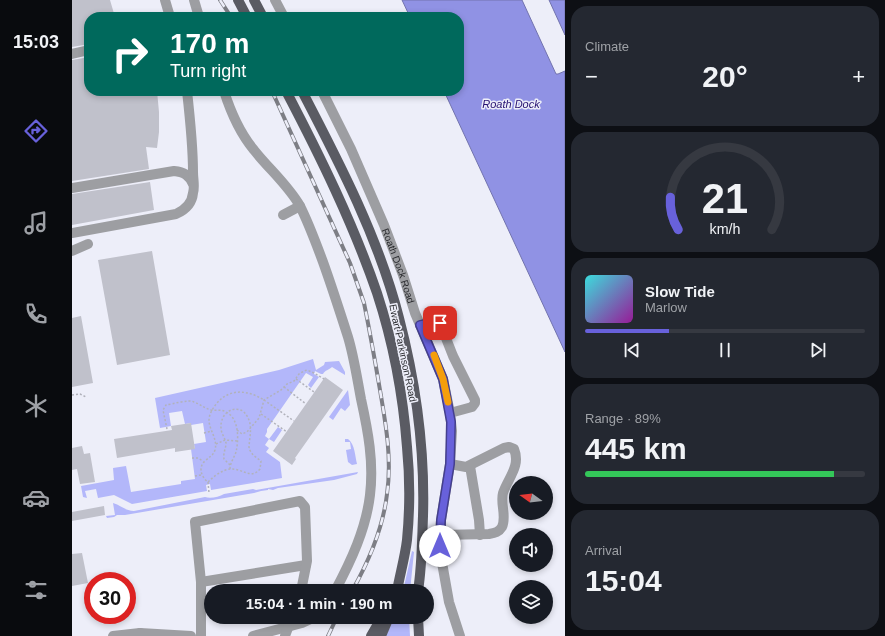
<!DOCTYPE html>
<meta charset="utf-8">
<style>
body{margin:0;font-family:Arial,sans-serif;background:#242831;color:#f1f3f6;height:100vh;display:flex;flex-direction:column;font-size:15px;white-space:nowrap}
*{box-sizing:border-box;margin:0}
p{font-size:13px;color:#9ea1a6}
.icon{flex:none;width:22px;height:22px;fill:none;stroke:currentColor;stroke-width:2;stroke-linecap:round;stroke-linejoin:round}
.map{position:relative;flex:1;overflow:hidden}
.details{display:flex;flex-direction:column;gap:6px;padding:6px;background:#0d0f14;width:320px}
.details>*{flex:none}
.hud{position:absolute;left:12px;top:12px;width:380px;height:84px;border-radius:16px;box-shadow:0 2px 6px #0003;background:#00695c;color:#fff;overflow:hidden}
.needle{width:26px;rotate:285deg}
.controls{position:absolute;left:437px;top:476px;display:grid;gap:8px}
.controls a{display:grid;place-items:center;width:44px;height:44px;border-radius:50%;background:#171b24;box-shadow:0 2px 6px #0003;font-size:20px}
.speed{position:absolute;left:12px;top:572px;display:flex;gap:8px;font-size:20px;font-weight:700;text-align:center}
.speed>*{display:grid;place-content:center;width:52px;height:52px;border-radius:50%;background:#171b24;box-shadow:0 2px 6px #0003;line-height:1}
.speed .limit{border:6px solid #d22;background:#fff;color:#111}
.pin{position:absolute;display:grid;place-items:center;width:34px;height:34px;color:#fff;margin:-17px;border-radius:8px;box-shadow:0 2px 6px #0006}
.me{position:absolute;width:44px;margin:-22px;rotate:0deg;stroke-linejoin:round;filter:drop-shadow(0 0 3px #0008)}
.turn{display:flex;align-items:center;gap:14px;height:84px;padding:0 20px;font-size:18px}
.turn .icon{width:52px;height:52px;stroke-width:2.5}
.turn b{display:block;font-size:28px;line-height:34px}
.big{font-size:30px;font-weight:800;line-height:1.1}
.details .card{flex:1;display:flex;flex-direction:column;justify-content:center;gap:6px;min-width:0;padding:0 14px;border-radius:16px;background:#242831}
.details .dial{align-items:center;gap:0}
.dial svg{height:104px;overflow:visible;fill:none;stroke:#363941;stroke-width:7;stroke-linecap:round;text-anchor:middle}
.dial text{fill:#f1f3f6;stroke:none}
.song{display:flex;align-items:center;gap:12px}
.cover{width:48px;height:48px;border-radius:6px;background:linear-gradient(135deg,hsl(180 70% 55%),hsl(300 70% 35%))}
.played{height:4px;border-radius:2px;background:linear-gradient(90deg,#6861db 30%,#363941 30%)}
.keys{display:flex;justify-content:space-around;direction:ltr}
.heat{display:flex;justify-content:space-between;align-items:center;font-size:22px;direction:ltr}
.charge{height:6px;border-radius:3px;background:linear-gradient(90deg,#34c759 89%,#363941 0)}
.trip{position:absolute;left:132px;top:584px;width:230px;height:40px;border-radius:20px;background:#171b24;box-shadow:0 2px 6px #0003;font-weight:800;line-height:40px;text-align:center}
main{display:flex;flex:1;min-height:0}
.tab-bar{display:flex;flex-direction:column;width:72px;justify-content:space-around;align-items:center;background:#090b0e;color:#9ea1a6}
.tab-bar .icon{width:28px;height:28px}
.tab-bar .selected{color:#6861db}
.tab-bar b{font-size:18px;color:#f1f3f6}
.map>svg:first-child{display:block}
.green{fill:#b3b7fa}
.water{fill:#9092e4;stroke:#7273ae}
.building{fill:#c0c1cb}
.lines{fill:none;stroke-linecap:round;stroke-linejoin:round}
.path{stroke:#b1b2bb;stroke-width:1.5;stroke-dasharray:2 2;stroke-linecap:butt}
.minor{stroke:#9d9ea2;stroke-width:10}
.major{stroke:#5a5b63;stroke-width:10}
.rail-casing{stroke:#7d7e85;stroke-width:4}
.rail{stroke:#edeef9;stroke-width:2.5;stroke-dasharray:8;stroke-linecap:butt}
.route-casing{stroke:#443f8e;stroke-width:10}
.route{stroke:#6861db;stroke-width:7}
.slow{stroke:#f59e0b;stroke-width:7}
.labels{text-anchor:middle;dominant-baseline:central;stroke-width:3;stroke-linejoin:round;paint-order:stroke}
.street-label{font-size:10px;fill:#2b2c30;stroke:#edeef9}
.water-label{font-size:11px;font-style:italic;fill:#261171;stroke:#edeef9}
</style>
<main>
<nav class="tab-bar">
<b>15:03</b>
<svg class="icon selected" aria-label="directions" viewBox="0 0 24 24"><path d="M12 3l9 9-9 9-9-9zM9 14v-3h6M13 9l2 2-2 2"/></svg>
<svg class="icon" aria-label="music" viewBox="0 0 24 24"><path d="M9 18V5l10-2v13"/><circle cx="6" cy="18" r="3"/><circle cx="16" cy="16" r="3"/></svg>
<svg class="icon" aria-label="phone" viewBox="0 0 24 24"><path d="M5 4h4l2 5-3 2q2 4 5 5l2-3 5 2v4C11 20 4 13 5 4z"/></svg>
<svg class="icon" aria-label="climate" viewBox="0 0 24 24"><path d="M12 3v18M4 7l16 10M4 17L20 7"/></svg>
<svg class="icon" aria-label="car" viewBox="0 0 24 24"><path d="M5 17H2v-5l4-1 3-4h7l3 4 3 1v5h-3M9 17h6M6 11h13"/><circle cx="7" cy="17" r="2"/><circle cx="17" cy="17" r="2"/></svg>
<svg class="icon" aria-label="filters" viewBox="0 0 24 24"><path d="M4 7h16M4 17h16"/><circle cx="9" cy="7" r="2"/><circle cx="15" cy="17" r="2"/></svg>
</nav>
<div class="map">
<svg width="493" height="636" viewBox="0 0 493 636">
<rect width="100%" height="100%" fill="#edeef9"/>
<path class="green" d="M241 359 244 370 252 365 253 362 267 361 273 372V375L260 367C257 370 253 370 251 374H249L243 371 242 374 247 377 239 388 236 385 241 377 234 373 195 429V432L193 436 197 439 206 427 210 430 202 442 197 439 193 445 197 448 194 452 208 462 210 478 139 490 138 484 134 485 135 491 60 504 42 495 26 498 24 489 13 491 15 498 11 497 9 486 42 480 41 468 54 466 59 492 109 484V481L123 479 119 449H123L122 444 134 442 131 423 119 425V423L113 424 110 411 97 413 99 426 88 428 83 398 207 370Z
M276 390 278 405 273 411 269 408 261 420 257 417Z
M273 439H276C283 444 283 456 285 464L280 465 276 462 274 450 279 449 278 442H273Z
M286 472 285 474 262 480 206 488 201 490 196 489V490L189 491 182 493 53 515H45L42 517 35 518 34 516 43 515 41 503C49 505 53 511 62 511L133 497C138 499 147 497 152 494L181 489 184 490Z
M340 551 342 552 338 591H331Z
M322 617H337L338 636H314Z"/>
<path class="water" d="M330 0H450L484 74H486L493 71V352L372 91H387V17H338Z
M477 0H493V35Z"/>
<path class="building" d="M0 0H38L43 17H17V44L0 47Z
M17 57V91H85L87 112V132L85 148 74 147 77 169 0 181V60Z
M78 182 82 210 0 225V194Z
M80 251 98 355 45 365 26 260Z
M9 316 21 383 0 387V318Z
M253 377 271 390 223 458 224 459 220 465 201 451Z
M119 423 123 449 103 452V448L45 458 42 439 100 430 99 426Z
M10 446 12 454 18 453 23 482 8 484 5 469 0 470V448Z
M32 506 33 515 0 521V512Z
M10 553 16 583 0 586V554Z"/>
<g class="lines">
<path class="path" d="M224 379 242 392
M212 387 234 404
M0 395 8 394 14 397
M192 400 222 421
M189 414 215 432
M95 429 91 410 94 405C101 404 117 399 122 402 128 404 132 408 139 410 144 411 149 409 154 412 167 418 167 439 164 452 162 458 158 463 158 469
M165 430 170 434 175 432 187 418 192 400 209 390 215 384 222 381 227 374 232 371 235 370 242 373 252 379
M132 433 140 431
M144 444 153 440 165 441
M120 458H126L131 461
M158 465 152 459C151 453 154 448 154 443 153 438 149 433 149 428 148 415 159 405 171 411 183 423 177 436 177 449L181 455 189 461 188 469C179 480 170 468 158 469 150 470 142 476 136 482 129 477 126 467 133 461 137 457 141 456 143 450 146 439 137 430 137 420 137 414 141 408 145 403 158 388 176 390 192 400
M123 476 129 475
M136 482 137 493"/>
<g class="minor">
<path d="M93 0 98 17"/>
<path d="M122 0 127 17"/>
<path d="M203 0 212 17"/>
<path d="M0 54 17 50"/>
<path d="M152 91C159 113 167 132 182 150 197 169 216 185 228 206 237 224 244 243 251 262 260 287 268 312 276 337 282 357 285 378 289 399 296 431 302 462 298 495 294 529 279 561 263 591"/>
<path id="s1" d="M250 91 279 149 312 225 331 275 343 313 371 379 378 413 380 431 378 464 369 520 368 535 369 557 377 602 388 636"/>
<path d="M0 188 102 171C112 172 117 175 121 184"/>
<path d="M211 215 228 206"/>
<path d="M0 233 104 214C113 210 120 204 121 193 123 187 121 179 121 172 121 145 118 118 115 91"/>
<path d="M0 251 16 244"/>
<path d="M348 325 365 321 368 323 381 356 403 400V403L400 407 378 413"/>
<path d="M398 466 407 520 408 535"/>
<path d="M368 535 417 534C423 533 427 532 430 527 435 516 428 504 431 493 436 478 449 466 442 449L437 447 432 448 394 467 378 464"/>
<path d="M129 582 234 565"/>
<path d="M68 633 119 636"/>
<path d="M41 636 68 633V636"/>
<path d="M129 636V582L123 522 228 501 233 507 235 561 229 591"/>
<path d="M181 636 230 623 243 617"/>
<path d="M213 636 220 617"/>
</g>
<path class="major" d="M166 0 175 17
M182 0 191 17
M214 91C248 156 281 223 305 293 321 342 331 394 335 447 338 478 338 509 335 540 333 557 328 574 325 591
M230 91C268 164 307 239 327 318 344 383 353 449 351 516 350 541 350 566 346 591
M346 617 347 636
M299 636 310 617
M309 636 317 617"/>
<g class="rail-casing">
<path id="rail" d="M148 0 159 17
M200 91 278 263 292 303C298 332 303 361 308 390 314 425 320 459 315 494 311 528 297 561 280 591
M256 636 265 617"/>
</g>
<use href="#rail" class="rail"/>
</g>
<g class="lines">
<g class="route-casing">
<path id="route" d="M368 323 365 321 348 325 371 379 379 422 378 464 369 520 368 546"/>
</g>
<use href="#route" class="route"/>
<path class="slow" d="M362 355 371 379 376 402"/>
</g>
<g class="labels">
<g class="street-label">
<text stroke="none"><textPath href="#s1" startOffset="191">Roath Dock Road</textPath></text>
<text transform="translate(331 353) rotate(78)">Ewart Parkinson Road</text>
</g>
<g class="water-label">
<text x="439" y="104">Roath Dock</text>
</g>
</g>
</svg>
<div class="controls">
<a><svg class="needle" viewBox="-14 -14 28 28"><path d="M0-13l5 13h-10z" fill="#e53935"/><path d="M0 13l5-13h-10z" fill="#9ea1a6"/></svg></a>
<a><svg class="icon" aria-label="sound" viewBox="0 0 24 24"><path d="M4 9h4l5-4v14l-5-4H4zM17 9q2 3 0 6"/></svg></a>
<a><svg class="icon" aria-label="layers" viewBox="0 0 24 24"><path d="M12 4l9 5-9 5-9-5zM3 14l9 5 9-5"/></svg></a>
</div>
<div class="speed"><div class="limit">30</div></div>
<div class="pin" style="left:368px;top:323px;background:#d93025"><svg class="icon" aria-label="arrive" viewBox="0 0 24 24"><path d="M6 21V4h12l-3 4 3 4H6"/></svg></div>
<svg class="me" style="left:368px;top:546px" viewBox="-20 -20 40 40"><circle r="19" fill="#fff"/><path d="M0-13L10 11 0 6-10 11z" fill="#6861db"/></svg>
<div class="trip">15:04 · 1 min · 190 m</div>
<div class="hud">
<div class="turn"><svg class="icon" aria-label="right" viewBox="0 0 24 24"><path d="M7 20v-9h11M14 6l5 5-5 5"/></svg><div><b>170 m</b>Turn right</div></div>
</div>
</div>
<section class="details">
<div class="card"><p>Climate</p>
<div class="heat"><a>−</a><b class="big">20°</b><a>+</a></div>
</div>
<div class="card dial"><svg viewBox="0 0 100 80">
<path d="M14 69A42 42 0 1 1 86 69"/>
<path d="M14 69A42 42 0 0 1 8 44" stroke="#6861db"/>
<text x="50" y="56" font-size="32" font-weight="700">21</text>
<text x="50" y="72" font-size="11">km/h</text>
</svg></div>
<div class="card">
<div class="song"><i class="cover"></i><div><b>Slow Tide</b><p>Marlow</p></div></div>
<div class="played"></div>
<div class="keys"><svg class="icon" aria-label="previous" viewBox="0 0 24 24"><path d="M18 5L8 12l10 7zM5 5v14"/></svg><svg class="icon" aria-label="pause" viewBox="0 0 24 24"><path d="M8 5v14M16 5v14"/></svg><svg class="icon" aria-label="next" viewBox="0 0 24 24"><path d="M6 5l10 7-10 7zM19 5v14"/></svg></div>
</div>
<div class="card"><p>Range · 89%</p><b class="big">445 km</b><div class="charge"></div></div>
<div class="card"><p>Arrival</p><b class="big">15:04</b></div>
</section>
</main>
